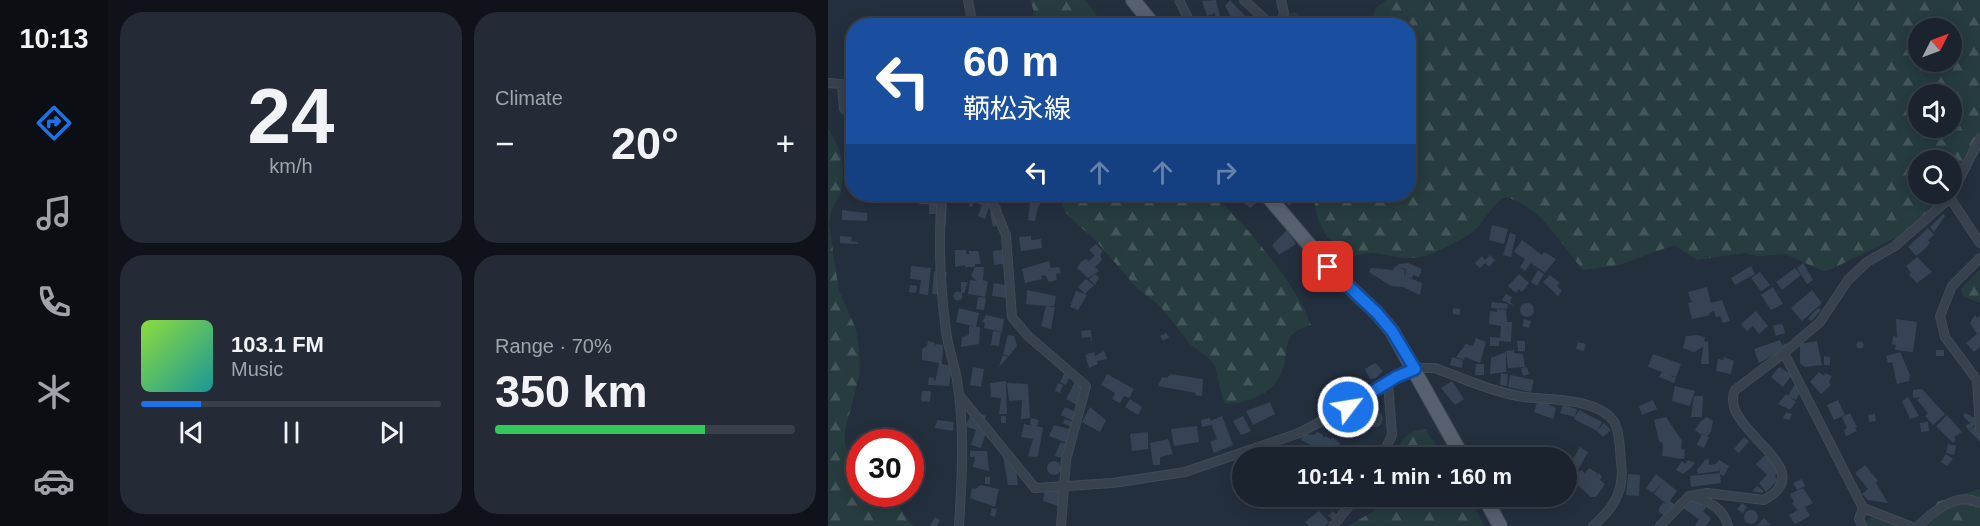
<!DOCTYPE html>
<meta charset="utf-8">
<style>
body{margin:0;font-family:Arial,"Noto Sans JP",sans-serif;background:#242b36;color:#f1f3f6;height:100vh;display:flex;flex-direction:column;font-size:22px;white-space:nowrap}
*{box-sizing:border-box;margin:0}
p{font-size:20px;color:#a0a4aa}
.icon{flex:none;width:33px;height:33px;fill:none;stroke:currentColor;stroke-width:2;stroke-linecap:round;stroke-linejoin:round}
.map{position:relative;flex:1;overflow:hidden}
.details{display:flex;flex-direction:column;gap:12px;padding:12px;background:#0f1319;width:720px}
.details>*{flex:none}
.guide{position:absolute;left:18px;top:18px;width:570px;height:183px;border-radius:24px;box-shadow:0 3px 15px #0003,0 0 0 2px #39404a;background:#1a4fa0;color:#fff;overflow:hidden}
.needle{width:39px;rotate:48deg}
.fabs{position:absolute;left:1080px;top:18px;display:grid;gap:12px}
.fabs a{display:grid;place-items:center;width:54px;height:54px;border-radius:50%;background:#1b232e;box-shadow:0 3px 15px #0003,0 0 0 2px #39404a;font-size:30px}
.speed{position:absolute;left:18px;top:429px;display:flex;gap:12px;font-size:30px;font-weight:700;text-align:center}
.speed>*{display:grid;place-content:center;width:78px;height:78px;border-radius:50%;background:#1b232e;box-shadow:0 3px 15px #0003,0 0 0 2px #39404a;line-height:1}
.speed .limit{border:9px solid #d22;background:#fff;color:#111}
.pin{position:absolute;display:grid;place-items:center;width:51px;height:51px;color:#fff;margin:-26px;border-radius:12px;box-shadow:0 3px 9px #0006}
.me{position:absolute;width:66px;margin:-33px;rotate:59deg;stroke-linejoin:round;filter:drop-shadow(0 0 4px #0008)}
.turn{display:flex;align-items:center;gap:21px;height:126px;padding:0 18px;font-size:27px}
.turn .icon{width:78px;height:78px;stroke-width:2.5}
.turn b{display:block;font-size:42px;line-height:51px}
.lanes{display:flex;align-items:center;height:57px;padding:0 18px;background:#0003;justify-content:center;gap:30px;direction:ltr}
.lanes .off{opacity:.35}
.big{font-size:45px;font-weight:600;line-height:1.1}
.details .tile{flex:1;display:flex;flex-direction:column;justify-content:center;gap:9px;min-width:0;padding:0 21px;border-radius:24px;background:#242b36}
.details .dial{align-items:center;gap:0}
.dial b{font-size:78px;line-height:1}
.song{display:flex;align-items:center;gap:18px}
.cover{width:72px;height:72px;border-radius:9px;background:linear-gradient(135deg,hsl(90 70% 55%),hsl(180 70% 35%))}
.played{height:6px;border-radius:3px;background:linear-gradient(90deg,#1a73e8 20%,#39404a 20%)}
.keys{display:flex;justify-content:space-around;direction:ltr}
.heat{display:flex;justify-content:space-between;align-items:center;font-size:33px;direction:ltr}
.charge{height:9px;border-radius:4px;background:linear-gradient(90deg,#34c759 70%,#39404a 0)}
.details .tiles{flex:1;display:grid;gap:12px;grid-template-columns:repeat(2,1fr)}
.trip{position:absolute;left:404px;top:447px;width:345px;height:60px;border-radius:30px;background:#1b232e;box-shadow:0 3px 15px #0003,0 0 0 2px #39404a;font-weight:600;line-height:60px;text-align:center}
main{display:flex;flex:1;min-height:0}
.menu{display:flex;flex-direction:column;width:108px;justify-content:space-around;align-items:center;background:#0b0e12;color:#a0a4aa}
.menu .icon{width:42px;height:42px}
.menu .active{color:#1a73e8}
.menu b{font-size:27px;color:#f1f3f6}
.map>svg:first-child{display:block}
.forest{fill:url(#forest-firs);fill-rule:evenodd}
.building{fill:#364354}
.lines{fill:none;stroke-linecap:round;stroke-linejoin:round}
.minor-casing{stroke:#414a57;stroke-width:10}
.primary-casing{stroke:#414a57;stroke-width:16}
.minor{stroke:#38414e;stroke-width:8}
.primary{stroke:#56606e;stroke-width:14}
.route-casing{stroke:#114b97;stroke-width:15}
.route{stroke:#1a73e8;stroke-width:10}
</style>
<main>
<nav class="menu">
<b>10:13</b>
<svg class="icon active" aria-label="directions" viewBox="0 0 24 24"><path d="M12 3l9 9-9 9-9-9zM9 14v-3h6M13 9l2 2-2 2"/></svg>
<svg class="icon" aria-label="music" viewBox="0 0 24 24"><path d="M9 18V5l10-2v13"/><circle cx="6" cy="18" r="3"/><circle cx="16" cy="16" r="3"/></svg>
<svg class="icon" aria-label="phone" viewBox="0 0 24 24"><path d="M5 4h4l2 5-3 2q2 4 5 5l2-3 5 2v4C11 20 4 13 5 4z"/></svg>
<svg class="icon" aria-label="climate" viewBox="0 0 24 24"><path d="M12 3v18M4 7l16 10M4 17L20 7"/></svg>
<svg class="icon" aria-label="car" viewBox="0 0 24 24"><path d="M5 17H2v-5l4-1 3-4h7l3 4 3 1v5h-3M9 17h6M6 11h13"/><circle cx="7" cy="17" r="2"/><circle cx="17" cy="17" r="2"/></svg>
</nav>
<section class="details">
<div class="tiles">
<div class="tile dial"><b>24</b><p>km/h</p></div>
<div class="tile"><p>Climate</p>
<div class="heat"><a>−</a><b class="big">20°</b><a>+</a></div>
</div>
<div class="tile">
<div class="song"><i class="cover"></i><div><b>103.1 FM</b><p>Music</p></div></div>
<div class="played"></div>
<div class="keys"><svg class="icon" aria-label="previous" viewBox="0 0 24 24"><path d="M18 5L8 12l10 7zM5 5v14"/></svg><svg class="icon" aria-label="pause" viewBox="0 0 24 24"><path d="M8 5v14M16 5v14"/></svg><svg class="icon" aria-label="next" viewBox="0 0 24 24"><path d="M6 5l10 7-10 7zM19 5v14"/></svg></div>
</div>
<div class="tile"><p>Range · 70%</p><b class="big">350 km</b><div class="charge"></div></div>
</div>
</section>
<div class="map">
<svg width="1152" height="526" viewBox="0 0 1152 526">
<defs>
<pattern id="forest-firs" width="22" height="20" patternUnits="userSpaceOnUse" patternTransform="scale(1.5)"><rect width="22" height="20" fill="#263c3f"/><path d="M5 1l3.5 6h-7zM16 11l3.5 6h-7z" fill="#435659"/></pattern>
</defs>
<rect width="100%" height="100%" fill="#242f3e"/>
<path class="forest" d="M202 0H257L276 25H200L206 12Z
M558 0H1152V136L1124 188V160H1090V194H1119L1072 236 1001 270 995 271 957 254 930 256 916 253 869 260 846 245 791 265 755 270C733 244 712 205 677 197 661 206 655 227 639 236 626 243 610 252 597 256 578 262 560 253 542 253 534 253 526 258 519 255 501 248 483 213 487 194H580V26L541 25 548 8ZM1090 28H1124V62H1090ZM1090 94H1124V128H1090Z
M467 12 481 25 452 26 461 14Z
M0 128 12 151 15 171 13 192 3 210 1 224 11 291 28 329 31 351 32 373 17 430V445L31 468 32 494H61L85 526H0Z
M228 194H374C381 197 389 200 395 205 422 229 472 291 483 325 448 335 465 352 452 376 443 394 415 406 396 403L387 366 378 356 362 344 332 306 309 288 269 242 239 214Z
M1152 269V303L1135 296 1133 289Z
M597 429 616 457H567C572 440 578 431 597 429Z
M1152 489V526H1092L1099 521 1109 502Z
M560 497H641L657 526H520L546 511Z
M1051 513 1069 526H1030Z"/>
<path class="building" d="M388 0 392 16 388 18 387 13 379 16 374 1Z
M402 0 422 21 421 26H403L400 20 403 17 397 6Z
M93 17 107 19 106 21H95H107V26L92 24Z
M125 18 137 20V26L124 24Z
M89 19V26H57V23L64 20Z
M145 194 165 196 157 219 150 216 154 205 146 202 144 207 141 206Z
M188 194 216 196 209 210 207 221 200 220 202 203 186 197Z
M414 194H429L434 198 422 208 413 200Z
M456 194 464 203 461 206 453 195Z
M119 199 118 225H113L111 214H101V200Z
M172 205 177 224 165 227 162 213 165 211 164 207Z
M14 210 39 213V221L14 220Z
M1115 214 1117 216 1106 232 1102 227Z
M664 225 680 229 676 244 661 240Z
M1100 228 1106 235 1100 240 1102 242 1098 248 1088 256 1080 247Z
M459 230 468 244 451 255 444 245Z
M682 233 688 235 683 257 675 255Z
M12 236 24 237 23 241 30 242V244L12 243Z
M203 236V240L213 239 214 248 193 251 191 237Z
M694 240 714 255 716 252 728 259 717 273 703 263 697 271 692 267 697 259 686 252Z
M268 244 275 251 272 255 274 260 267 267 271 271 260 278 249 268 253 262 258 259 261 261 267 256 261 250Z
M181 249 182 263 166 265 165 251Z
M127 250H138V254H141V251H150L153 264H147V267H137V265L127 267Z
M662 255 667 260 661 267 657 263 652 268 647 263 654 256 657 260Z
M1089 257 1104 272 1089 283 1081 275 1083 273 1078 266Z
M221 261 223 268 231 267 233 273 228 274 229 280 221 282 217 275 213 276 214 279 197 283 194 269Z
M580 263 594 269 591 277 585 275 584 278 579 277 594 283 592 295 575 287 563 286 541 272 543 268 565 270 567 266 577 270 576 274 577 276 578 269 569 267 570 264Z
M975 263 985 280 979 284 969 268Z
M83 266 103 268 100 295 91 294 93 280 82 279Z
M923 266 927 274 907 285 903 278Z
M147 267H156L155 280 160 282 157 297 140 294 142 280 149 281 143 276Z
M967 268 973 275 954 290 948 282Z
M710 270 716 274 709 286 703 282Z
M106 271 119 272 117 286 109 294H104Z
M932 272 942 285 933 291 923 278Z
M267 274 271 278 267 285 261 279Z
M691 274 701 283 694 292 691 289 688 293 680 286Z
M722 275 732 283 729 286 734 291 730 296 715 282Z
M258 279 266 285 257 294 250 287Z
M133 282H140L136 293H133Z
M166 283 182 286 184 299 164 296Z
M82 285 89 286 88 293 81 292Z
M879 287 883 303 894 300 902 321 895 323 892 316 888 317 886 311 881 313 882 315 864 319 860 303 866 301H863L860 292Z
M945 287 955 304 943 310 933 295Z
M199 290 228 296 226 306H218L227 307 223 329 213 326 218 306 198 304Z
M984 290 994 303 974 321 963 308Z
M248 291 259 295 250 310 242 307Z
M125.5 296a4.5 4.5 0 1 1 9 0a4.5 4.5 0 1 1-9 0Z
M678 294 684 297 682 302 686 306 674 300Z
M150 297 158 298 156 310 148 309Z
M664 302 680 304 679 309 663 308Z
M692 310a7 7 0 1 1 14 0a7 7 0 1 1-14 0Z
M131 308 151 313 148 327 128 322Z
M625 308 632 309V315L625 314Z
M990 308 993 310 983 321 980 319Z
M669 309 678 310 679 322H684L683 342 671 341V346H662V337L672 338 673 326 661 324 662 311 669 312Z
M928 311 940 326 931 334 925 326 919 331 913 324Z
M158 315 176 319 174 332 156 328 157 323 154 322Z
M1147 315 1149 318 1152 315V347L1146 352 1138 343 1149 334 1142 323Z
M696 319 703 321 701 328 694 326Z
M1068 319 1089 322 1085 352 1067 350 1068 345 1064 344 1065 336 1069 337Z
M951 324 955 325 957 333 948 336 945 326Z
M141 326 152 327 151 344 133 347 134 337 141 335Z
M261 330H263L264 344 262 337 254 338 253 331Z
M165 331 173 332 171 346 163 345Z
M338 333 341 337 335 341 332 336Z
M180 335 186 336 189 346 181 356 175 354Z
M869 335 877 337 876 341 880 342 881 364H873L875 347 866 352 855 348 858 336Z
M648 338 658 342 652 363 637 357 636 360 628 357 638 344 645 346Z
M952 340 954 345 960 343 961 346 931 363 926 349Z
M100 341 107 343 106 348 108 344 115 345 114 364 124 366 121 386 100 385 101 377 106 378 107 382 111 363 94 360V349L99 346Z
M689 341H697V351H690Z
M989 341 994 365 977 367 972 363V344Z
M1028.5 345a3.5 3.5 0 1 1 7 0a3.5 3.5 0 1 1-7 0Z
M750 342 758 344 756 351 748 349Z
M686 350V353L695 354 697 367 680 368 678 351Z
M1108 350H1116V356H1108Z
M276 351 279 359 269 361 270 364 261 368 257 355 266 352 267 356Z
M678 352V372L662 374 663 358Z
M1072 352 1082 375 1081 381 1069 384 1064 362 1060 363 1058 356Z
M825 354 853 364 848 377 841 375 848 378 846 383 831 377 834 372 820 367Z
M175 355 180 357 171 367Z
M996 356 1002 357V365H996Z
M624 357 635 360 634 368 622 365Z
M896 357 906 361 903 374 888 371 890 359 895 360Z
M547 363 555 371 548 378 542 379 537 369Z
M648 364H656V375H647Z
M145 367 156 369 153 387 142 385Z
M699 367 701 374 695 376 693 368Z
M951 367 964 375 955 387 943 377Z
M237 372 242 376 238 385 232 382Z
M991 372 996 376 997 373 1004 376 1001 382 1003 385 993 394 982 382Z
M279 374 306 389 301 398 296 396 292 403 284 399 287 393 273 385Z
M343 374 375 379 374 396 367 395 368 393 330 386 334 377 339 378Z
M673 374H680L679 386 672 385Z
M682 375 706 380 703 392 680 387Z
M248 380 260 387 251 406 238 399Z
M178 381 179 414H171L173 398 163 397 162 383Z
M624 381 636 399 627 405 613 388Z
M179 383 200 384 202 418 193 419 194 400 181 401Z
M230 383 235 385 232 393 227 391Z
M967 384 974 388 968 400 960 396Z
M847 386 867 391 862 406 844 401Z
M1094 389 1117 414 1105 425 1097 416 1100 413 1089 400 1092 397 1085 398V390Z
M94 391H103L102 402 93 401Z
M958 394 968 402 962 410 950 404Z
M866 396H875L874 417H863Z
M1080 397 1091 416 1082 419 1074 401Z
M302 399 314 407 310 415 297 407Z
M538 399 543 411 533 415 528 404Z
M825 400 829 409 814 415 811 406Z
M1010 400 1017 415 1006 420 999 405Z
M714 401 728 408 725 419 706 412 709 402Z
M442 402 447 414 425 425 418 411Z
M735 405 749 409 747 417 732 413Z
M528 406 530 414 513 416 512 407Z
M237 407 252 414 247 422 233 415Z
M262 407 278 420 272 432 254 422Z
M146 410 158 416 156 422 161 423 153 448 143 445 148 430 137 426Z
M751 410 774 422 769 431 746 419Z
M539 419a8 8 0 1 1 16 0a8 8 0 1 1-16 0Z
M958 412 964 414 961 420 955 418Z
M1022 413 1029 427 1027 428 1029 431 1018 436 1016 430 1019 428 1014 417Z
M1137 413 1151 420 1142 430 1152 423V442L1137 426 1142 423 1135 416Z
M1047 414 1048 421 1041 422 1040 415Z
M1119 415 1134 432 1126 437 1128 440 1125 443 1108 426Z
M173 416H178V423H173Z
M394 416 405 445 386 453 382 442 389 439 382 421Z
M415 416 423 431 413 435 405 421Z
M838 417 854 441 853 449 857 450 856 459 834 456 835 443 831 441 826 420Z
M879 417 885 421 883 432 879 436 874 433 873 435 867 430 872 422Z
M203 418 211 420 209 426 215 428 210 456 207 457 200 456 205 439 193 437 196 424 205 426 202 424Z
M382 418 383 425 374 427 373 420Z
M237 419 245 422 243 427 235 423Z
M109 420 126 422 125 431 107 428Z
M1100 422 1101 431 1093 432 1092 423Z
M776 423 783 430 775 437 769 431Z
M226 425 245 430 237 459 227 456 232 443H239L221 436Z
M369 426 371 442 346 446 343 429Z
M320 432V449L304 451 302 434Z
M489 432 495 435 496 439 497 436 503 439 504 437 512 443 504 456 473 440 477 434 486 435Z
M874 434 881 437 876 448 869 445Z
M916 437 921 441 911 453 906 449Z
M340 439 345 454 332 457V465H325L322 443Z
M1120 444 1128 446 1126 455 1118 453Z
M752 447 760 452 750 470 741 465Z
M538 448 549 455 547 458H531Z
M142 451H159L161 471 145 467 147 457H142Z
M938 454 953 470 947 476 950 480 938 492 931 483 939 475 928 464Z
M1118 454 1125 459 1119 466 1113 462Z
M175 456H186L190 485H180Z
M881 459V465L888 464 891 460 901 466 896 476 892 474 891 467V471L870 474 869 470 877 460Z
M860 460 867 463 863 468 855 474 848 470 854 461 857 464Z
M219 468a7 7 0 1 1 14 0a7 7 0 1 1-14 0Z
M1037 465 1050 481 1042 487 1048 483 1060 503 1040 500 1034 494 1040 489 1027 473Z
M761 468 769 473 767 477 770 473 774 476 772 480 777 484 768 497H763L748 484 743 489 739 484 753 470 757 473Z
M892 473 893 483 863 487 862 476Z
M800 474 812 475 811 496 798 495Z
M828 474 849 491 842 501 847 505 838 517 831 512V508L835 503 839 504 826 494 834 483 825 493 818 488Z
M157 477H162V484H157Z
M974 479 977 486 969 490 965 483Z
M152 485 171 489 167 507 142 498 144 488 148 489Z
M929 486 936 491 934 493 924 491Z
M975 488 985 503 977 507 982 516 967 524 961 515 970 510 964 504 966 502 962 494Z
M217 489 236 491 234 507 215 501Z
M861 499 863 501 865 499 878 508 875 511 883 519 878 526H867L871 519 856 509Z
M914 503 919 507 915 513 909 509Z
M164 508 169 509 167 517 162 515Z
M916 517a7 7 0 1 1 14 0a7 7 0 1 1-14 0Z
M491 511 501 522 497 526H481L477 522Z
M505 511 510 516 505 520 500 516Z
M107 517 112 520 109 526H102Z
M936 518 943 525 929 526Z"/>
<g class="lines">
<g class="minor-casing">
<path id="minor" d="M140 0 145 26
M351 0 364 26
M416 0 444 26
M452 26 456 13 453 0
M0 83 14 84 16 109 26 113
M88 194 93 199 114 200
M114 194C110 239 112 285 118 331 120 347 126 363 129 380 137 428 134 478 131 526
M161 194 178 235 184 317 199 335 258 386 238 460 233 526
M1122 198 1152 243
M1152 258 1124 286 1112 316 1117 337 1149 380 1152 429
M956 353 1035 508 1082 526
M131 395 207 488 285 483 357 472 471 433 537 398 568 377 593 368H607C634 378 662 391 690 396 716 401 769 396 786 422 792 432 792 451 793 463 797 491 785 509 765 526
M553 458 564 435 560 382
M863 496C881 502 895 507 900 526
M505 526 529 496
M832 526 861 496 879 493 936 500C996 468 889 430 907 390L956 353 992 322 1020 280 1039 262 1067 246 1122 198 1152 138
M1034 526 1031 519 1035 508
M1090 526C1106 511 1129 491 1152 503"/>
</g>
<g class="primary-casing">
<path id="primary" d="M305 0 326 26
M438 194 500 267 549 313 564 331 635 458
M656 496 672 526"/>
</g>
<use href="#minor" class="minor"/>
<use href="#primary" class="primary"/>
</g>
<g class="lines">
<g class="route-casing">
<path id="route" d="M500 267 549 313 564 331 587 369 568 377 520 407"/>
</g>
<use href="#route" class="route"/>
</g>
</svg>
<div class="fabs">
<a><svg class="needle" viewBox="-14 -14 28 28"><path d="M0-13l5 13h-10z" fill="#e53935"/><path d="M0 13l5-13h-10z" fill="#a0a4aa"/></svg></a>
<a><svg class="icon" aria-label="sound" viewBox="0 0 24 24"><path d="M4 9h4l5-4v14l-5-4H4zM17 9q2 3 0 6"/></svg></a>
<a><svg class="icon" aria-label="search" viewBox="0 0 24 24"><circle cx="10" cy="10" r="6"/><path d="M15 15l6 6"/></svg></a>
</div>
<div class="speed"><div class="limit">30</div></div>
<div class="pin" style="left:500px;top:267px;background:#d93025"><svg class="icon" aria-label="arrive" viewBox="0 0 24 24"><path d="M6 21V4h12l-3 4 3 4H6"/></svg></div>
<svg class="me" style="left:520px;top:407px" viewBox="-20 -20 40 40"><circle r="17" fill="#1a73e8" stroke="#fff" stroke-width="3"/><path d="M0-11L8 9 0 5-8 9z" fill="#fff"/></svg>
<div class="trip">10:14 · 1 min · 160 m</div>
<div class="guide">
<div class="turn"><svg class="icon" aria-label="left" viewBox="0 0 24 24"><path d="M17 20v-9H6M10 6l-5 5 5 5"/></svg><div><b>60 m</b>鞆松永線</div></div>
<div class="lanes"><svg class="icon" aria-label="left" viewBox="0 0 24 24"><path d="M17 20v-9H6M10 6l-5 5 5 5"/></svg><svg class="icon off" aria-label="ahead" viewBox="0 0 24 24"><path d="M12 20V5M6 11l6-6 6 6"/></svg><svg class="icon off" aria-label="ahead" viewBox="0 0 24 24"><path d="M12 20V5M6 11l6-6 6 6"/></svg><svg class="icon off" aria-label="right" viewBox="0 0 24 24"><path d="M7 20v-9h11M14 6l5 5-5 5"/></svg></div>
</div>
</div>
</main>
